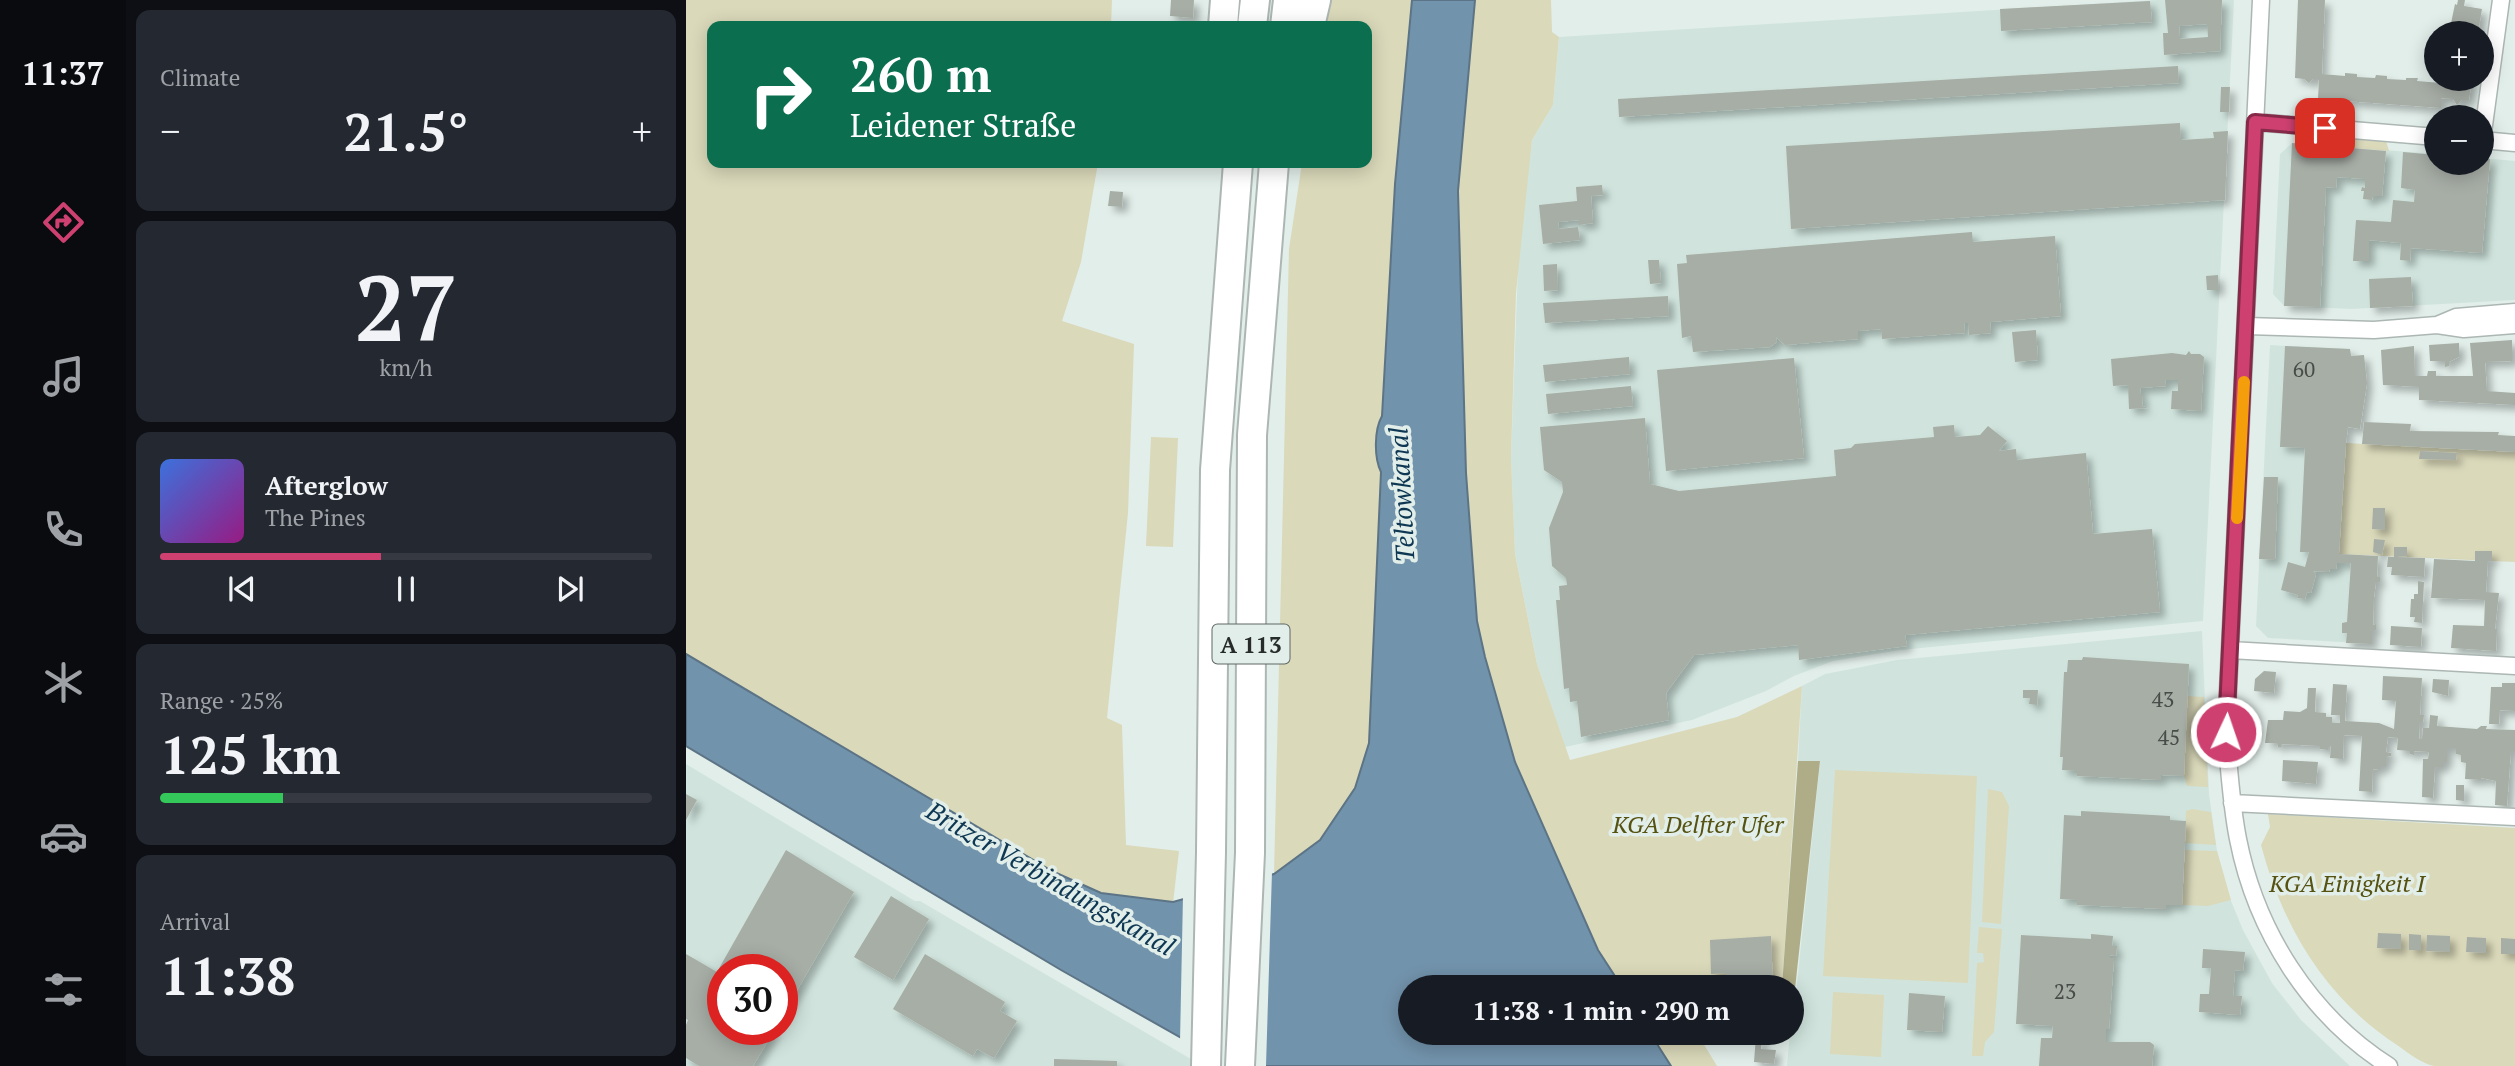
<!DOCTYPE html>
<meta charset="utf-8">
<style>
body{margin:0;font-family:"PT Serif",serif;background:#242831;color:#f1f3f6;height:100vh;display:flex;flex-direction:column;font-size:26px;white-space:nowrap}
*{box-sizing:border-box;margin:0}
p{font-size:23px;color:#9ea1a6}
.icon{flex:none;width:38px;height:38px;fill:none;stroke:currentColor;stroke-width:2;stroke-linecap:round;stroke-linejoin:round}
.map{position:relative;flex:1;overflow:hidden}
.drawer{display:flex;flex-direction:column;gap:10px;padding:10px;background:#0d0f14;width:560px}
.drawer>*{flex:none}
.banner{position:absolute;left:21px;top:21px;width:665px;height:147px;border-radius:14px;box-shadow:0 4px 18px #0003;background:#0b6e4f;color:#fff;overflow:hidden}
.fabs{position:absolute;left:1738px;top:21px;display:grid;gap:14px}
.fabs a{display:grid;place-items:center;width:70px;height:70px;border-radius:50%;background:#171b24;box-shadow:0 4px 18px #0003;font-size:35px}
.speed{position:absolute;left:21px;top:954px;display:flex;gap:14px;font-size:35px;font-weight:700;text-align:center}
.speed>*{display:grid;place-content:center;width:91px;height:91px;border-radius:50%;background:#171b24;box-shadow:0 4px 18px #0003;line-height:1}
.speed .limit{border:10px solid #d22;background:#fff;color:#111}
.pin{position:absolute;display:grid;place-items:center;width:60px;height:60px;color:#fff;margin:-30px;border-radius:14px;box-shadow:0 4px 10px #0006}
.me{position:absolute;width:77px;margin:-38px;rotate:3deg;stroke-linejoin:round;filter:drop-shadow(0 0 5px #0008)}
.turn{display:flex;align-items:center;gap:24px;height:147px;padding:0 28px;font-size:32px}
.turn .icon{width:91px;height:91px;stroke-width:2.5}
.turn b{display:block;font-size:49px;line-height:60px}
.big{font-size:52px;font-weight:700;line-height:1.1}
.drawer .card{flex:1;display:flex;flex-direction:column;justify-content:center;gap:10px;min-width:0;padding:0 24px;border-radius:14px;background:#242831}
.drawer .dial{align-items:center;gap:0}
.dial b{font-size:91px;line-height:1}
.song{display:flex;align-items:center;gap:21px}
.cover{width:84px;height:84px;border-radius:10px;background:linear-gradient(135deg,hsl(220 70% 55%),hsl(310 70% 35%))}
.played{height:7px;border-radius:4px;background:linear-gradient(90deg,#cd4070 45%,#363941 45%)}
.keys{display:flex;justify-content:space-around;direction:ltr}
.heat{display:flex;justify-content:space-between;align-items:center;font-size:38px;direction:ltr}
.charge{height:10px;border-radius:5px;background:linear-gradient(90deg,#34c759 25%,#363941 0)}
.trip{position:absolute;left:712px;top:975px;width:406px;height:70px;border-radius:35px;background:#171b24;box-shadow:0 4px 18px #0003;font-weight:700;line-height:70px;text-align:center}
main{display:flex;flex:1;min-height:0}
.tab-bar{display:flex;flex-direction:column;width:126px;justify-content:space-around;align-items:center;background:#090b0e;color:#9ea1a6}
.tab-bar .icon{width:49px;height:49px}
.tab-bar .on{color:#cd4070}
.tab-bar b{font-size:32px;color:#f1f3f6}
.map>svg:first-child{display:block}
.built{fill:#d0e4dd;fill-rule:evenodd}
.green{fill:#dad9ba}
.forest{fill:#afad87}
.water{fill:#7293ac;stroke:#5c7485;stroke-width:2}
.pier{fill:#e2eeea}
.building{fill:#a7aea6;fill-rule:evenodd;filter:url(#shadow)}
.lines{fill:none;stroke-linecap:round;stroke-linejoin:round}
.street-casing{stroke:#acb7b3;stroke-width:19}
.highway-casing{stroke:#acb7b3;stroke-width:32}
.street{stroke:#fff;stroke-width:16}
.highway{stroke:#fff;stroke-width:28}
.route-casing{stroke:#852a49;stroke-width:18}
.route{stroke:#cd4070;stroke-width:12}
.slow{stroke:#f59e0b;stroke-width:12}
.labels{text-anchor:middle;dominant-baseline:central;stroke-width:7;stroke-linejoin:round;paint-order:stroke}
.number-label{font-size:21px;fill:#474c49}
.shield{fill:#e2eeea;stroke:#5f6664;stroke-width:2}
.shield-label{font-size:23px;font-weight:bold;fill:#272c2a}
.park-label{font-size:24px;font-style:italic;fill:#565211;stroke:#e2eeea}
.water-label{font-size:26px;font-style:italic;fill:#0d3752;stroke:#e2eeea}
</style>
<main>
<nav class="tab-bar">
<b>11:37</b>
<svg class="icon on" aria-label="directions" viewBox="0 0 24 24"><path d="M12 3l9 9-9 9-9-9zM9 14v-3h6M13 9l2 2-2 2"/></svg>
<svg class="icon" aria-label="music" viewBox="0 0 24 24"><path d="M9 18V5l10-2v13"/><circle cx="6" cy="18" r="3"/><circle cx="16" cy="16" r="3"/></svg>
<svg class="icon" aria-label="phone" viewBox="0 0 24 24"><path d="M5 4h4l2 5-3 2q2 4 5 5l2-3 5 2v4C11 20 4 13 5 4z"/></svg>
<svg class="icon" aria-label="climate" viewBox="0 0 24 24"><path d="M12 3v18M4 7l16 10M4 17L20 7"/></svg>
<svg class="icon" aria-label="car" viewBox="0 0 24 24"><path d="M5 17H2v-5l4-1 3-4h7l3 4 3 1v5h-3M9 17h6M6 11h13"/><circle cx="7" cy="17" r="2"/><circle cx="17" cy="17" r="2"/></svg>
<svg class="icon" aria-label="filters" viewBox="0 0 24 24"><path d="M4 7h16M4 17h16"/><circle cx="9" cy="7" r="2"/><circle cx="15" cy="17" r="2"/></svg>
</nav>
<section class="drawer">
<div class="card"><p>Climate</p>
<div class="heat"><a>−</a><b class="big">21.5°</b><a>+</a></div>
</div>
<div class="card dial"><b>27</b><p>km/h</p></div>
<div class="card">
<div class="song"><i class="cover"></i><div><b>Afterglow</b><p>The Pines</p></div></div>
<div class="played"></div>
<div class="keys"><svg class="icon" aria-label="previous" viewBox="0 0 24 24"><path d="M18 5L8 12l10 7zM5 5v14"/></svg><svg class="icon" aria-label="pause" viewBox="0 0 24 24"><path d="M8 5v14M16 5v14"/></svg><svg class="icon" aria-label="next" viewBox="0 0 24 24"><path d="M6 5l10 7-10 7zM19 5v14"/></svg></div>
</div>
<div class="card"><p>Range · 25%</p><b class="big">125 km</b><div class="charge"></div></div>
<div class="card"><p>Arrival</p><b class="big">11:38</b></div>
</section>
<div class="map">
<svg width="1829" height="1066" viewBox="0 0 1829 1066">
<defs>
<filter id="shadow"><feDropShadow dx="5.5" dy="5.5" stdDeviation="3.5" flood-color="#0004"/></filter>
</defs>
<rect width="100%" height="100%" fill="#e2eeea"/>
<path class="built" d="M1471 0H1548L1517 621 1214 650 1147 661 1108 676 1080 691 1006 720 879 747 851 664 829 554 825 457 833 241 846 140 867 105 873 37Z
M1606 143 1750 154V163H1796V158L1829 161V300L1665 309 1598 306 1587 294 1594 154Z
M1584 345 1664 349 1667 384 1660 443 1653 553 1678 555 1673 643 1582 638 1570 626Z
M1516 631 1523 794 1531 851 1543 896 1557 930 1586 983 1615 1020 1664 1066H1101L1104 1033 1106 1032 1134 762 1112 761 1116 686 1139 674 1211 660Z
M0 764 229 901H234L517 1066H0ZM37 970H96V1029H37Z"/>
<path class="green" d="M0 0H426L425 26H26V163H412L395 262 376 321 448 344 442 513 421 718 436 725 440 845 493 851 487 903 415 893 366 871 0 654Z
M640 0H726L709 184 696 417C688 430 688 458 695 472L683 743 669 788 634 840 588 874 603 249 616 163H681V26H636Z
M789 0H865L866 32 873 37 867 105 846 140 830 293 825 457 829 554 851 664 884 760 1051 717 1116 686 1096 987H936L912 950 829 762 799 657 791 621 780 473 772 191Z
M1621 135 1700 141 1703 151 1619 144Z
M465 437 492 438 487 547 460 546Z
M1660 443 1829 452V562L1653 554Z
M1501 696 1518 697 1522 787 1501 786 1498 776Z
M1149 770 1291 776 1282 983 1137 976Z
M1302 789 1316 792 1323 806 1315 924 1296 922Z
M1506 809 1525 812 1530 845 1499 843 1500 811Z
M1582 814 1829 828V1066C1807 1066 1769 1066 1748 1066 1736 1064 1721 1052 1711 1045 1639 998 1597 927 1575 845L1584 827Z
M1499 850 1531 851 1545 900 1522 906 1496 905Z
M1293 927 1316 929 1308 1032 1299 1042 1297 1056H1286L1291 963 1298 962 1297 953H1291Z
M1147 992 1198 995 1195 1057 1144 1054Z
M964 1033H1011L1031 1066H985Z"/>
<path class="forest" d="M1112 761H1134L1106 1016V987H1096Z"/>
<path class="water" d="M726 0H789L772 191 780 473 791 621 799 657 829 762 912 950 936 987H724V1032L964 1033 985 1066H545L375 970 0 746V654L366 871 415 893 487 902 588 874 634 840 669 788 683 743 695 472C688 458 688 430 696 416L709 184Z"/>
<path class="pier" d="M586 871 580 1066H538L494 1041 497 896Z"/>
<path class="building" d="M485 0H508L507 18 484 16Z
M1479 0H1536L1534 51 1478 55 1477 33H1482ZM1521 24 1522 37 1494 39 1493 26Z
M1612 0H1639L1636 74 1659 76V73L1671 74V77L1689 78 1690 75 1701 76V79L1720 80V78H1732L1731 81 1755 83 1756 79H1786L1783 100H1776L1771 105 1767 99 1755 98V108L1632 99 1633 79H1627L1623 83 1618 79 1609 78Z
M1772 0H1779L1778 6 1796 9 1792 33H1763L1769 4 1771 5Z
M1464 1 1466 22 1315 31 1314 9Z
M1492 66 1493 83 933 117 932 99Z
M1535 87H1544L1543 112H1534Z
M1494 123 1495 140 1528 138 1527 132 1542 131 1539 200 1105 229 1100 146Z
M1606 143 1700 151 1696 196H1687L1686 200 1677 199 1678 191H1675L1676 187 1679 188V179L1651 177 1650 188 1640 187 1634 307 1598 306Z
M1717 152 1750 155V163H1796V158L1804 159 1796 253 1725 248 1724 261 1714 260 1715 243 1683 240V261H1667L1670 220 1705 222 1707 200 1728 202 1729 190 1715 188Z
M916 185 917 195 905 196 907 223 893 225V220L872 222 873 229 892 227 894 240 857 244 853 205 891 201 890 187Z
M424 191 437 192 436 207 422 206Z
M1286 232 1287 242 1369 236 1375 316 1304 322 1305 333 1283 335 1282 323H1278L1279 333 1196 339 1195 329 1172 331V339L1099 345 1090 337 1091 342 1084 347 1007 352 1005 336 996 338 991 264 1001 263 1000 255Z
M962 260H973L975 283 964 284Z
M871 264 872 290 858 291 857 265Z
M1532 275 1533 290H1521L1520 276Z
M1725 277 1727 306 1684 308 1683 279Z
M982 296 983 316 859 323 857 303Z
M1350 330 1352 360 1329 362 1326 332Z
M1826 340V361L1799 362 1801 391 1829 393V405L1733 400V387L1697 385 1695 350 1728 346 1729 376H1741L1742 371H1750V376H1787L1784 343Z
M1773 343V357L1763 362V366L1759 367V361H1744L1743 345Z
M1599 346 1664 349 1665 356 1678 355 1681 383 1674 429 1662 427 1660 443 1653 554 1692 556 1691 577H1694V582H1690L1688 597 1687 625 1690 624V630H1686V644L1660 643 1661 633H1656V623L1661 622 1665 563H1651L1650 569H1644L1643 572 1627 571 1630 574 1625 593 1621 592 1619 599 1611 598 1612 595 1595 590 1602 562 1619 567 1623 552H1614L1619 448 1594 447Z
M1503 351 1505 354H1514L1518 357 1515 411 1485 409 1486 391H1492V380H1479L1480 386 1454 388 1455 395H1457L1456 406 1462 408 1443 409 1442 385 1427 386 1425 359 1486 353 1500 355Z
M943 357 944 374 859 382 857 365Z
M1108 358 1118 458 980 471 971 370Z
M945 386 947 406 862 414 860 394Z
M959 418 964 484 993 491 1150 476 1148 450 1165 448 1169 444 1248 437 1247 427 1268 425 1269 437 1294 435 1302 426 1321 441 1313 451 1330 449 1331 460 1400 453 1407 534 1466 529 1474 612 1219 635 1221 646 1113 660 1112 645 1008 655 980 693 983 720 895 737 891 701 884 702 883 688 878 689 870 600H874L873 586 881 585 880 578 866 566 863 528 877 492 876 482 858 470 854 427Z
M1678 422 1725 424 1724 431 1813 432 1812 435 1829 436V452L1676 444Z
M1734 451 1771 453 1770 460 1733 459Z
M1578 477H1592L1589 560 1573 559Z
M1687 508H1699V530L1686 529Z
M1688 539 1699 540 1696 555 1687 552Z
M1708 547H1721V556L1711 557 1739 558 1738 577 1705 575 1706 567H1701L1702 557H1708Z
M1789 551H1806V561H1802L1800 592 1813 593 1809 629H1811L1810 651 1765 648 1767 625 1798 626 1799 600 1745 598 1748 559 1789 561Z
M1732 581 1738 582 1736 623 1728 622 1729 617H1724L1725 599H1728V594H1732Z
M1705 626 1736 628 1735 647 1704 645Z
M1397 657 1503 664 1498 776 1475 775V780L1391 776V771L1376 770 1377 757H1374L1378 672H1381L1382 660H1396Z
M1578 671 1590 672 1588 693 1568 691 1569 679Z
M1697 676 1736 678 1734 715H1738L1737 722H1734L1733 739H1736L1737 728H1743L1744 715 1752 716 1751 726 1791 729 1795 726H1801L1800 729 1829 730V751H1825L1821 806 1809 805 1810 781 1795 778V780L1779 779 1780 763 1775 762V755L1770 754V748H1761V762H1757V767H1749L1747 798 1736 797 1737 759H1742L1743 752 1728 751V755L1724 754V751L1711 750 1712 738 1702 737 1700 752 1705 753V756L1700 757V766H1694V770L1687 769 1686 792 1673 791 1676 736 1658 735 1657 759 1644 758 1645 746H1642V750L1634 749V746L1595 744V747H1592L1591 743H1579L1582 720H1597L1598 711 1614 712 1621 708 1622 688H1630L1629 712 1640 713V717H1646V723H1654V715H1645L1647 684 1661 685 1659 721 1693 723 1708 729 1710 701 1696 700Z
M1747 679 1763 680 1762 696 1746 692Z
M1816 683H1829V711L1814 710 1813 724H1803L1805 687H1816Z
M1337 690H1352L1351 705 1343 704 1344 698H1337Z
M1597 760 1632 762 1630 784 1596 781Z
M1770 785H1778V801L1770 800Z
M0 794 11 800 0 820Z
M1395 811 1484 816V820L1500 821 1496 905H1480V909L1391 905V900L1374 899 1378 815 1395 816Z
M100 850 168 892 96 1016V970H37V1029H89L67 1066H13L0 1058V1025L2 1020 0 1019V954L31 972Z
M205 896 243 919 207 980 168 957Z
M1692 933 1715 934V949L1691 948Z
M1405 934 1427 936 1426 946H1431L1430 956 1424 955V958H1428L1423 1029H1420V1042H1464L1468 1045 1466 1066H1353L1355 1038H1366L1367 1026 1330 1024 1335 935 1405 939Z
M1723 934 1735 935V950H1723Z
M1741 935 1764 936V952L1740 951Z
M1085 936 1087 987H1040V973L1025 974 1024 940Z
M1781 937 1800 938V953L1780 952Z
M1815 938 1829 939V954H1815Z
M1517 949 1559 952 1557 971 1549 970 1547 996H1556L1554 1015 1513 1012 1514 994H1523L1525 968H1516Z
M239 954 319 1002 314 1011 331 1021 308 1058 291 1049 287 1056 207 1009Z
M1223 993 1259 996 1256 1032 1221 1030Z
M1070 1036 1076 1037 1075 1049 1090 1050 1088 1064 1068 1062Z
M368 1059 431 1061V1066H368Z"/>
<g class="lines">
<g class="street-casing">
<path id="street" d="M1575 0 1540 732C1543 768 1545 804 1552 839 1570 931 1624 1016 1703 1066
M1569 122 1750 137
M1796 140 1815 0
M1796 140 1829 143
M1751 325 1770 317 1829 312
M1561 326 1688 330 1751 325 1778 329 1829 325
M1544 650 1829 666
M1546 803 1829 817"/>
</g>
<g class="highway-casing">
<path id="highway" d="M537 26 539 0
M566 26 569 0
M599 26 602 0
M624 26 630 0
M520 1066 525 852 529 470 552 163
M554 1066 564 853 566 435 588 163"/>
</g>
<use href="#street" class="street"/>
<use href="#highway" class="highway"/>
</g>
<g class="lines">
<g class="route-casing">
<path id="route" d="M1540 732 1569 122 1639 128"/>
</g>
<use href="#route" class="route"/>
<path class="slow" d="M1551 518 1558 382"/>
</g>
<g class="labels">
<g class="number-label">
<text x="1618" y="369">60</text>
<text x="1477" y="699">43</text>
<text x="1483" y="737">45</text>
<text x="1379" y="991">23</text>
</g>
<rect class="shield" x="526.5" y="624.5" width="77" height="39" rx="5"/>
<g class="shield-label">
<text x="565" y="644">A 113</text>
</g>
<g class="park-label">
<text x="1012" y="824">KGA Delfter Ufer</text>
<text x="1661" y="883">KGA Einigkeit I</text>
</g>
<g class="water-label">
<text transform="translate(715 495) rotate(-93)">Teltowkanal</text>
<text transform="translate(365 878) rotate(30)">Britzer Verbindungskanal</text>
</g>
</g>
</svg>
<div class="fabs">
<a>+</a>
<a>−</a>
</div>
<div class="speed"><div class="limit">30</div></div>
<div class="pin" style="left:1639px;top:128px;background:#d93025"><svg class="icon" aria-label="arrive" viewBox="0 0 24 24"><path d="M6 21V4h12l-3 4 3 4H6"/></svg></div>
<svg class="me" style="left:1540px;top:732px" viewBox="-20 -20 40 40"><circle r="17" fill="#cd4070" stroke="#fff" stroke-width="3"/><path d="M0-11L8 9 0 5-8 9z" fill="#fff"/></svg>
<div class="trip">11:38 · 1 min · 290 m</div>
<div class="banner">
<div class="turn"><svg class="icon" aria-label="right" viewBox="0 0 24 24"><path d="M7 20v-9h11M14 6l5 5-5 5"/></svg><div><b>260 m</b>Leidener Straße</div></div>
</div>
</div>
</main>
